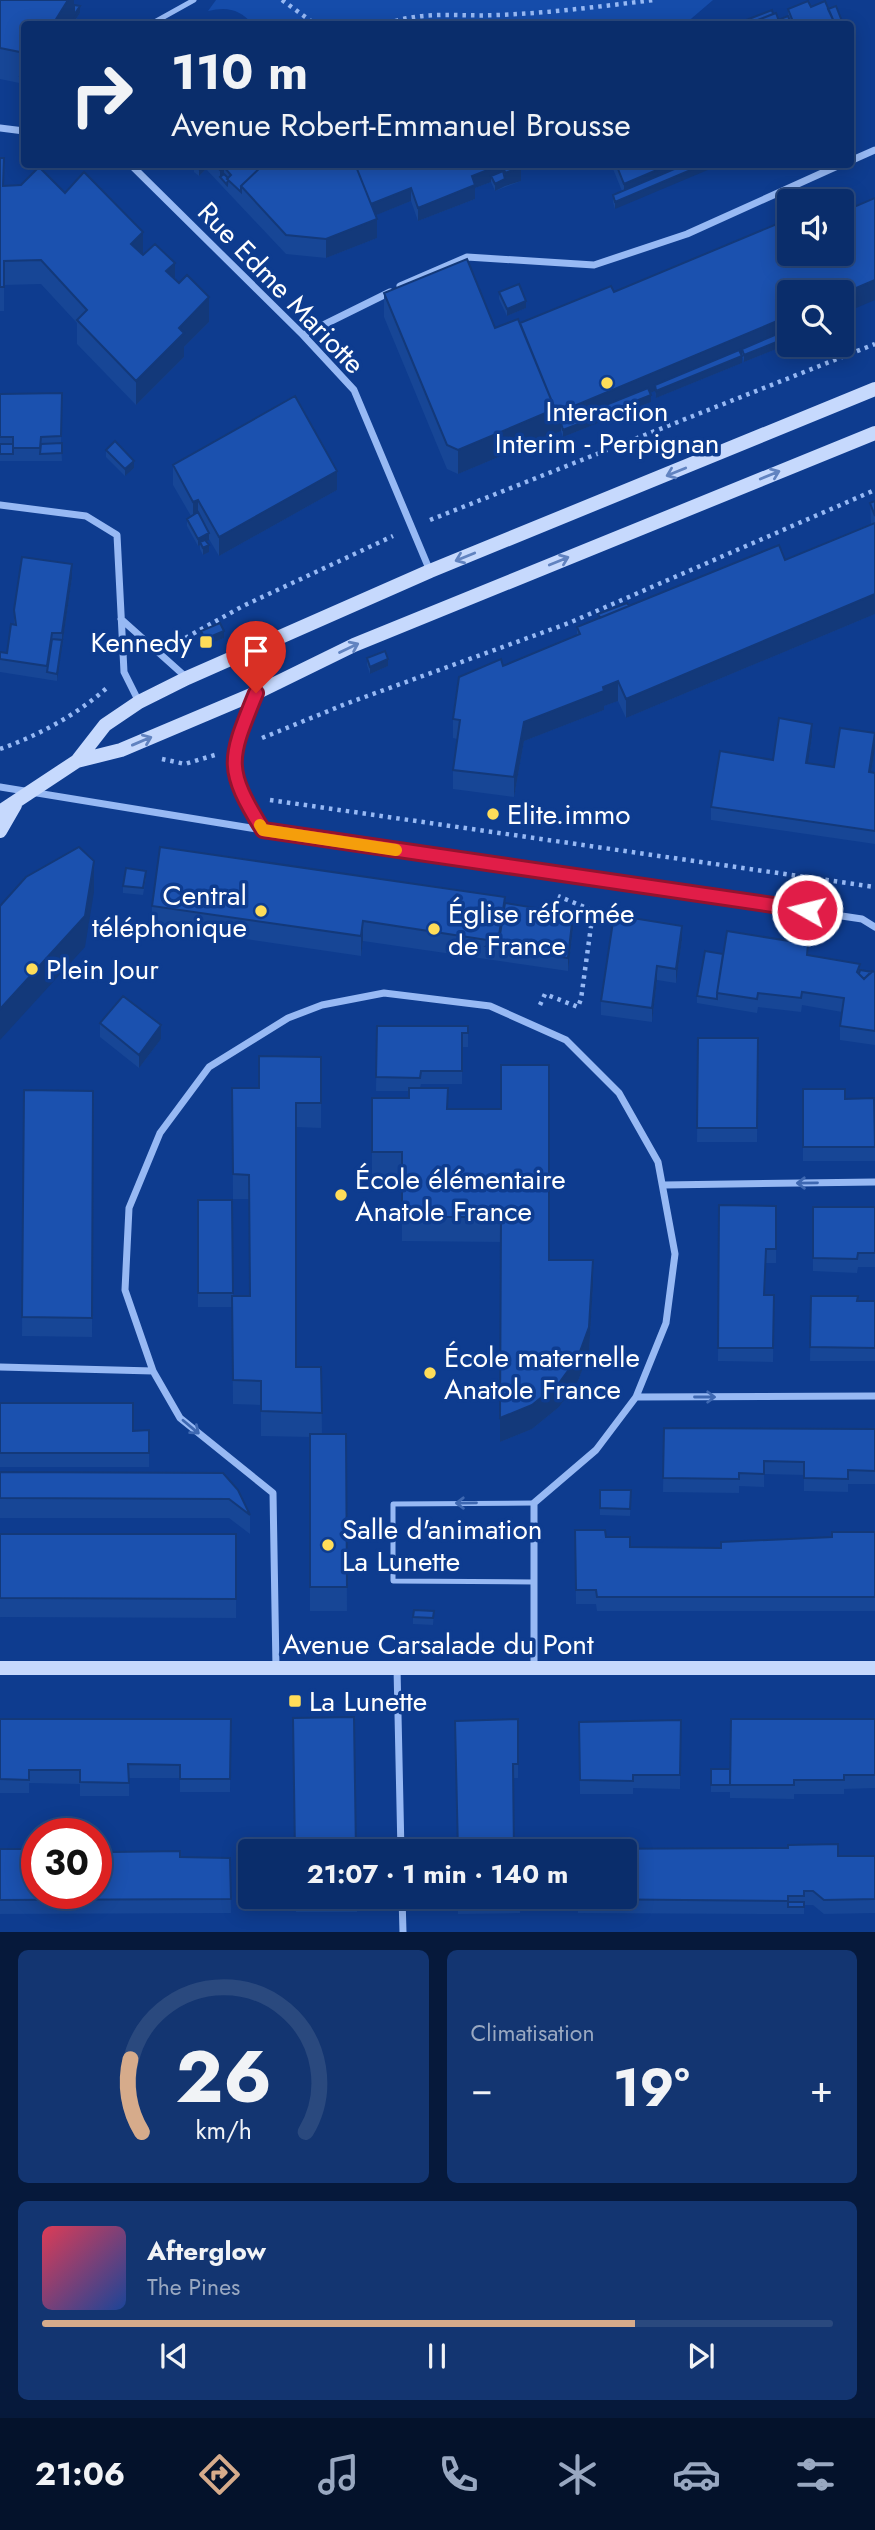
<!DOCTYPE html>
<html lang="fr">
<meta charset="utf-8">
<style>
body{margin:0;font-family:Jost,sans-serif;background:#133571;color:#f1f3f6;height:100vh;display:flex;flex-direction:column;font-size:26px;white-space:nowrap}
*{box-sizing:border-box;margin:0}
p{font-size:23px;color:#99a8c1}
.icon{flex:none;width:38px;height:38px;fill:none;stroke:currentColor;stroke-width:2;stroke-linecap:round;stroke-linejoin:round}
.map{position:relative;height:1932px;overflow:hidden}
.side{display:flex;flex-direction:column;gap:18px;padding:18px;background:#06193b;flex:1}
.side>*{flex:none}
.banner{position:absolute;left:21px;top:21px;width:833px;height:147px;border-radius:7px;box-shadow:0 4px 18px #0003,0 0 0 2px #2a497e;background:#0a2d6b;color:#f1f3f6;overflow:hidden}
.buttons{position:absolute;left:777px;top:189px;display:grid;gap:14px}
.buttons a{display:grid;place-items:center;width:77px;height:77px;border-radius:7px;background:#0a2d6b;box-shadow:0 4px 18px #0003,0 0 0 2px #2a497e;font-size:35px}
.speed{position:absolute;left:21px;top:1818px;display:flex;gap:14px;font-size:35px;font-weight:700;text-align:center}
.speed>*{display:grid;place-content:center;width:91px;height:91px;border-radius:50%;background:#0a2d6b;box-shadow:0 4px 18px #0003,0 0 0 2px #2a497e;line-height:1}
.speed .limit{border:10px solid #d22;background:#fff;color:#111}
.pin{position:absolute;display:grid;place-items:center;width:60px;height:60px;color:#fff;margin:-72px -30px;border-radius:50% 50% 50% 0;rotate:-45deg;box-shadow:0 0 7px #0007}
.pin .icon{rotate:45deg}
.me{position:absolute;width:77px;margin:-38px;rotate:278deg;stroke-linejoin:round;filter:drop-shadow(0 0 5px #0008)}
.turn{display:flex;align-items:center;gap:24px;height:147px;padding:0 35px;font-size:32px}
.turn .icon{width:91px;height:91px;stroke-width:2.5}
.turn b{display:block;font-size:49px;line-height:60px}
.big{font-size:52px;font-weight:700;line-height:1.1}
.side .widget{flex:1;display:flex;flex-direction:column;justify-content:center;gap:10px;min-width:0;padding:0 24px;border-radius:10px;background:#133571}
.side .dial{align-items:center;gap:0}
.dial svg{height:182px;overflow:visible;fill:none;stroke:#2a497e;stroke-width:7;stroke-linecap:round;text-anchor:middle}
.dial text{fill:#f1f3f6;stroke:none}
.song{display:flex;align-items:center;gap:21px}
.cover{width:84px;height:84px;border-radius:10px;background:linear-gradient(135deg,hsl(350 70% 55%),hsl(220 70% 35%))}
.played{height:7px;border-radius:4px;background:linear-gradient(90deg,#d6ab8b 75%,#2a497e 75%)}
.keys{display:flex;justify-content:space-around;direction:ltr}
.heat{display:flex;justify-content:space-between;align-items:center;font-size:38px;direction:ltr}
.side .tiles{flex:1;display:grid;gap:18px;grid-template-columns:1fr 1fr}
.widget:last-child{grid-column:span 2}
.trip{position:absolute;left:238px;top:1839px;width:399px;height:70px;border-radius:7px;background:#0a2d6b;box-shadow:0 4px 18px #0003,0 0 0 2px #2a497e;font-weight:700;line-height:70px;text-align:center}
.tab-bar{display:flex;height:112px;justify-content:space-around;align-items:center;background:#04122b;color:#99a8c1}
.tab-bar .icon{width:49px;height:49px}
.tab-bar .selected{color:#d6ab8b}
.tab-bar b{font-size:32px;color:#f1f3f6}
.map>svg:first-child{display:block}
.green{fill:#154caa}
.lines{fill:none;stroke-linecap:round;stroke-linejoin:round}
.path{stroke:#97b9f4;stroke-width:4.5;stroke-dasharray:3.5 5;stroke-linecap:butt}
.lane{stroke:#97b9f4;stroke-width:5}
.street{stroke:#97b9f4;stroke-width:7}
.secondary{stroke:#c6d9fd;stroke-width:14}
.wall{fill:#174696}
.shaded-wall{fill:#13397a}
.building{fill:#1b51af;stroke:#13397a;stroke-width:2}
.oneway{stroke:#6183c0}
.oneway2{stroke:#3e68b2}
.route-casing{stroke:#92132f;stroke-width:18}
.route{stroke:#e11d48;stroke-width:12}
.slow{stroke:#f59e0b;stroke-width:12}
.poi-dot{fill:#ffdd59;stroke:#0e3c8f;stroke-width:2.5}
.labels{text-anchor:middle;dominant-baseline:central;stroke-width:7;stroke-linejoin:round;paint-order:stroke}
.street-label{font-size:28px;fill:#fff;stroke:#0e3c8f}
.poi-label{font-size:28px;fill:#fff;stroke:#0e3c8f;text-anchor:start}
</style>
<div class="map">
<svg width="875" height="1932" viewBox="0 0 875 1932">
<rect width="100%" height="100%" fill="#0e3c8f"/>
<path class="green" d="M216 0H713L685 24H253C240 10 228 6 208 11Z"/>
<g class="lines">
<path class="path" d="M282 0 315 24
M387 24C423 10 461 17 499 15 551 13 603 6 654 0
M430 520 875 344
M178 642 243 606 393 536
M262 738 348 703 569 623 875 490
M0 749C40 735 78 714 109 686
M162 759 185 764 218 754
M270 800 875 887
M540 1005 545 994 578 1007 581 999 592 919 589 909 558 896"/>
<path class="lane" d="M151 24 194 0
M534 1503 393 1504V1581L534 1582"/>
<path class="street" d="M0 128 24 131
M850 161 875 150
M130 164 303 335 354 390 430 571
M400 286 467 257 594 265 687 234 842 164
M303 335 390 292
M0 505 86 516 117 535 124 672 139 702
M121 619 187 678
M256 695C230 759 226 770 263 830
M0 787 263 830 862 919 875 927
M664 1185 875 1182
M0 1367 153 1371
M636 1397 875 1396
M276 1668 273 1493 180 1418 153 1371 125 1290 129 1208 160 1133 209 1067 288 1018 322 1005 384 993 490 1006 566 1040 619 1093 658 1162 675 1254 666 1323 636 1397 596 1450 534 1503V1668
M397 1668 401 1852
M402 1897 403 1932"/>
<path class="secondary" d="M77 761 121 750 256 693 354 645 875 433
M0 812 77 761 105 725 139 702 187 678 430 571 875 389
M0 831 15 805
M0 1668H875"/>
</g>
<path class="wall" d="M0 0H74V5L80 13 73 24H24V84L0 79Z
M811 7 828 9 843 24H736L773 14 778 20 788 16V9Z
M0 158 4 186 65 193 175 278 209 322 184 347V357L136 405 77 344V323L41 284 4 285V311H0Z
M194 164H534L521 169V181L495 191 491 182 475 188V199L418 221 411 201 376 215 377 238 326 258 286 254 206 169 199 176 194 172Z
M611 164H680L615 209 613 202V195L622 191Z
M499 292 526 308 507 316 499 299Z
M614 292H789V344L744 362 742 355V363L656 398 655 391 650 393 651 402 563 437 561 431 458 474 447 469 384 317V293L495 328 520 323Z
M62 393 61 443 62 461H0V394Z
M106 450 134 468 125 476 106 457Z
M173 465 337 490 219 556 209 539 207 541 209 552 203 555 200 549V545L198 546 187 526V519L191 516 173 485Z
M875 501V614L626 718 618 701 604 706V710L524 741 514 797 453 789V770L457 739 453 738V719L503 666 577 635V627L598 618V614L785 560 871 525 870 503Z
M72 578 57 681 0 672V652L7 653 14 625V610Z
M201 631 224 638 205 646 201 638Z
M367 658 388 666 370 674 367 665Z
M875 733V748L871 773H875V844L711 820V807L773 760 812 737 808 763 834 767Z
M146 878 143 895 123 893V886Z
M505 903 573 928 568 971 363 941 361 956 152 925V906Z
M682 940 676 983 657 980 652 1022 601 1015V1001Z
M723 954 808 955 860 970 875 972V1045L840 1040V1026L842 1012 802 1005 801 1012 758 1007 757 1013 697 1003V996Z
M100 1023 161 1039 139 1068 100 1037Z
M377 1026H468V1047H462V1084H421L420 1088 448 1109 549 1260 593 1284 589 1352 578 1381 559 1407 532 1429 500 1442 501 1242 402 1241V1177H372V1098H409V1091H376Z
M698 1038H758L757 1142H697Z
M321 1057V1128L296 1127V1367H321L322 1434H346L347 1611H310V1437L261 1436V1405L233 1404 232 1307H198V1200H232L233 1296H249V1199H233L232 1088H259Z
M803 1089 845 1099 875 1108V1161H803Z
M24 1090 93 1091 92 1337 22 1336Z
M719 1205 776 1206V1263H766L765 1295H774L773 1362 718 1361Z
M813 1207H875V1267H858L857 1273 813 1271Z
M811 1296 858 1301H875V1361H810Z
M0 1403 133 1431 149 1430V1467H0Z
M664 1428 875 1429V1484H848V1492L804 1491V1475L764 1474V1487L739 1486V1493L663 1492Z
M0 1472 223 1473 250 1515V1534L229 1518H0Z
M600 1490H631L630 1516 600 1515Z
M575 1530 606 1537 630 1547 721 1548 875 1532V1611H597L596 1604H576Z
M0 1534H236V1618L0 1617Z
M434 1611 433 1625 413 1624V1617Z
M0 1719H231L230 1792H180V1778H129V1796H80V1784L29 1783V1793H0Z
M518 1719V1778H513L457 1852Z
M875 1719V1788L844 1789V1794H794V1799L730 1798V1792H711V1769H730Z
M681 1720 680 1789 633 1788V1794H580L579 1722Z
M0 1849 37 1894 180 1857 230 1858 231 1913 0 1914Z
M838 1856H875V1913L824 1914 813 1905H804V1914H788L578 1913V1897Z
M296 1897H357V1912H296Z
M458 1897H520V1913L458 1914Z"/>
<path class="shaded-wall" d="M68 0H74V22L73 24H53Z
M80 6V13L74 22V15Z
M24 41V72L20 76V83V52Z
M204 164H206V169L199 176V169Z
M503 164V178L491 176V182L475 188V199L418 221V208L472 176Z
M518 164H534L521 169V181L505 186V173Z
M671 164H680V174L624 197V184Z
M705 164H722L615 209V202Z
M224 167V181L220 177V184V170Z
M505 179V186L495 191V184Z
M411 188V201L369 218V204Z
M377 219V238L326 258V239Z
M143 232V256L131 244Z
M175 263V287L166 271Z
M875 280V300L842 314V294Z
M209 297V322L184 347V357L136 405V381L179 328Z
M526 301V308L507 316V309Z
M789 316V336L742 349V363L656 398 655 385V391L563 430 561 423V431L458 474V450L555 409Z
M789 337V344L744 362V355Z
M651 395V402L563 437V430Z
M134 461V468L125 476V469Z
M337 471V490L219 556V537Z
M198 500V519L193 522V502Z
M209 533V540L201 544 200 542V545L198 546V539Z
M209 545V552L203 555V548Z
M72 564V578L62 647V633Z
M875 594V614L626 718V699Z
M224 631V638L205 646V639Z
M62 640V647L57 681V674Z
M388 659V666L370 674V667Z
M618 681V701L604 706V710L524 741 514 797V777L524 722Z
M812 724V737L806 777V763Z
M875 734V748L869 786V772Z
M94 861V892L85 947 0 1040V1009Z
M505 897V917L500 947 487 946V959V940Z
M573 914V928L568 971V958Z
M363 921V941L361 956V936Z
M682 926V940L676 983V969Z
M657 966V980L652 1022V1008Z
M161 1025V1039L139 1068V1055Z
M593 1260V1284L589 1352 578 1381 559 1407 532 1429 500 1442V1418Z"/>
<path class="building" d="M0 0H68L53 24H24V41L20 52 0 48Z
M808 1 811 7 825 1 835 24H794L788 9Z
M74 5 80 6 74 15Z
M836 6 843 24H835L828 9Z
M772 10 773 14 747 24H736Z
M776 13 780 24H747Z
M788 16 791 24H780L778 20Z
M24 65V77L20 76Z
M0 158H4L3 186 21 185 39 167 65 193 84 172 143 232 131 244 143 255 155 244 175 263 166 271 179 283 187 275 209 297 179 328 184 333 136 381 77 320 87 310 41 260 4 261V287H0Z
M194 164H204L199 169Z
M214 164H264L241 186V192L227 179 231 175 224 167 220 170Z
M264 164H355L377 219 326 239 286 235 241 186Z
M355 164H503L472 176 475 185 418 208 411 188 371 204Z
M503 164H520L521 167 505 173Z
M616 164H671L624 184Z
M686 164H705L615 202 613 195Z
M503 171 505 179 495 184 491 176Z
M224 174 228 178 227 185 220 177Z
M875 198V280L842 294V292H789V316L555 414V409L520 323 611 286 614 292 789 219V254H842V212Z
M467 259 495 328 518 319 555 409 458 450 447 445 384 293Z
M519 284 526 301 507 309 499 292Z
M789 329V337L744 355 742 349Z
M739 350 742 356 656 391 655 385Z
M648 388 651 395 563 430 561 423Z
M62 393 61 436 41 437 40 448H13V437H0V394Z
M295 396 337 471 219 537 198 500 193 502 173 465Z
M115 441 134 461 125 469 106 450Z
M62 443V453L40 454 41 444Z
M0 444H13V454H0Z
M875 501V516L870 503Z
M198 512 209 533 198 539 187 519Z
M875 523V594L626 699 618 681 603 687 604 691 524 722 514 777 453 770 460 720 453 719 459 677 501 659 503 666 580 634 577 627 779 545 785 560Z
M205 540 209 545 203 548 200 542Z
M22 557 72 564 62 633H52L47 666 0 659V652L7 653 11 624 16 625 14 610Z
M627 603 629 606 600 618 598 614Z
M220 623 224 631 205 639 201 631Z
M52 639 62 640 57 674 47 672Z
M385 651 388 659 370 667 367 658Z
M779 718 812 724 806 763 834 767 840 728 875 733 869 772 875 773V831L711 807 720 751 773 760Z
M79 847 94 861 85 916 0 1009V906L26 877Z
M160 847 505 897 499 935 487 940 363 921 361 936 152 906Z
M126 868 146 871 143 888 123 886Z
M505 903 573 914 568 958 487 946 499 941Z
M614 915 682 926 676 969 657 966 652 1008 601 1001Z
M727 931 808 944 807 955 860 964 857 972 864 979 872 971 875 972V1031L840 1026 844 998 802 992 801 998 758 993 757 999 717 993Z
M705 951 723 954 717 993V999L697 996Z
M860 970 872 972 864 979 859 974Z
M123 996 161 1025 139 1055 100 1023Z
M377 1026H468V1033H462V1071H421L420 1078 376 1077Z
M698 1038H758L757 1128H697Z
M259 1056 321 1057V1103H296V1367H321L322 1413 261 1411V1381L233 1380 232 1296H250L249 1175 233 1174 232 1088H259Z
M501 1065H549V1260H593L589 1327 578 1357 559 1383 532 1405 500 1418 501 1217H402V1152H372V1098H409V1088H448L447 1109H501Z
M803 1089H845V1099L874 1098 875 1147H803Z
M24 1090 93 1091 92 1318 22 1317Z
M198 1200H232L233 1293H198Z
M719 1205 776 1206V1249H766L764 1295H774L773 1348H718Z
M813 1207H875V1253H858L857 1259 813 1258Z
M811 1296H858L857 1301H875V1348L810 1347Z
M0 1403H133V1431L149 1430V1453H0Z
M664 1428 875 1429V1471L848 1470V1479L804 1478V1462L764 1461V1474L739 1473V1479L663 1478Z
M310 1434H346L347 1587H310Z
M0 1472 223 1473 238 1490 250 1515 229 1499 0 1498Z
M600 1490H631L630 1509 600 1508Z
M575 1530H605L606 1537H630V1547L721 1548V1542L832 1537V1532H875V1597H597L596 1590H576Z
M0 1534H236V1599L0 1598Z
M414 1610 434 1611 433 1618 413 1617Z
M354 1717 356 1852H295L293 1718Z
M0 1719H231L230 1779H180V1765L128 1764 129 1783 80 1782V1770H29V1780L0 1779Z
M518 1719V1764H513L514 1852H458L455 1721Z
M731 1719H875V1775H844V1780H794V1785H730Z
M681 1720 680 1775H633V1781L580 1780 579 1722Z
M711 1769H730V1785H711Z
M838 1844V1856H875V1899L824 1900 813 1891H804V1896H788V1901L578 1899V1897H625V1852H577V1849L788 1848V1845Z
M0 1849H28L29 1853H37V1894H96V1855H111L112 1852 180 1851V1857L230 1858 231 1899 0 1900Z
M296 1897H357V1898H296Z
M458 1897H520V1900H458Z
M788 1902H804V1907H788Z"/>
<defs><path id="oneway-shaft" d="M-6 0H5M1.5-3L5.5 0L1.5 3" fill="none" stroke-width="1.6" stroke-linecap="round" stroke-linejoin="round" transform="scale(1.75)"/></defs>
<g class="oneway">
<use href="#oneway-shaft" transform="translate(676 472) rotate(158)"/>
<use href="#oneway-shaft" transform="translate(770 475) rotate(-22)"/>
<use href="#oneway-shaft" transform="translate(465 557) rotate(158)"/>
<use href="#oneway-shaft" transform="translate(559 561) rotate(-22)"/>
<use href="#oneway-shaft" transform="translate(349 648) rotate(-25)"/>
<use href="#oneway-shaft" transform="translate(142 741) rotate(-23)"/>
</g>
<g class="oneway2">
<use href="#oneway-shaft" transform="translate(807 1183) rotate(179)"/>
<use href="#oneway-shaft" transform="translate(705 1397)"/>
<use href="#oneway-shaft" transform="translate(191 1427) rotate(40)"/>
<use href="#oneway-shaft" transform="translate(466 1503) rotate(179)"/>
</g>
<g class="lines">
<g class="route-casing">
<path id="route" d="M256 693C229 760 224 767 263 830L807 910"/>
</g>
<use href="#route" class="route"/>
<path class="slow" d="M260 825 263 830 396 850"/>
</g>
<g class="poi-dot">
<circle cx="607" cy="383" r="7"/>
<rect x="199" y="635" width="14" height="14" rx="3.5"/>
<circle cx="493" cy="814" r="7"/>
<circle cx="261" cy="911" r="7"/>
<circle cx="434" cy="929" r="7"/>
<circle cx="32" cy="969" r="7"/>
<circle cx="341" cy="1195" r="7"/>
<circle cx="430" cy="1373" r="7"/>
<circle cx="328" cy="1545" r="7"/>
<rect x="288" y="1694" width="14" height="14" rx="3.5"/>
</g>
<g class="labels">
<g class="street-label">
<text transform="translate(281 288) rotate(46)">Rue Edme Mariotte</text>
<text x="438" y="1644">Avenue Carsalade du Pont</text>
</g>
<g class="poi-label">
<text x="607" y="411" text-anchor="middle">Interaction<tspan x="607" dy="32">Interim - Perpignan</tspan></text>
<text x="192" y="642" text-anchor="end">Kennedy</text>
<text x="507" y="814">Elite.immo</text>
<text x="247" y="895" text-anchor="end">Central<tspan x="247" dy="32">téléphonique</tspan></text>
<text x="448" y="913">Église réformée<tspan x="448" dy="32">de France</tspan></text>
<text x="46" y="969">Plein Jour</text>
<text x="355" y="1179">École élémentaire<tspan x="355" dy="32">Anatole France</tspan></text>
<text x="444" y="1357">École maternelle<tspan x="444" dy="32">Anatole France</tspan></text>
<text x="342" y="1529">Salle d'animation<tspan x="342" dy="32">La Lunette</tspan></text>
<text x="309" y="1701">La Lunette</text>
</g>
</g>
</svg>
<div class="buttons">
<a><svg class="icon" aria-label="sound" viewBox="0 0 24 24"><path d="M4 9h4l5-4v14l-5-4H4zM17 9q2 3 0 6"/></svg></a>
<a><svg class="icon" aria-label="search" viewBox="0 0 24 24"><circle cx="10" cy="10" r="6"/><path d="M15 15l6 6"/></svg></a>
</div>
<div class="speed"><div class="limit">30</div></div>
<div class="pin" style="left:256px;top:693px;background:#d93025"><svg class="icon" aria-label="arrive" viewBox="0 0 24 24"><path d="M6 21V4h12l-3 4 3 4H6"/></svg></div>
<svg class="me" style="left:807px;top:910px" viewBox="-20 -20 40 40"><circle r="17" fill="#e11d48" stroke="#fff" stroke-width="3"/><path d="M0-11L8 9 0 5-8 9z" fill="#fff"/></svg>
<div class="trip">21:07 · 1 min · 140 m</div>
<div class="banner">
<div class="turn"><svg class="icon" aria-label="right" viewBox="0 0 24 24"><path d="M7 20v-9h11M14 6l5 5-5 5"/></svg><div><b>110 m</b>Avenue Robert-Emmanuel Brousse</div></div>
</div>
</div>
<section class="side">
<div class="tiles">
<div class="widget dial"><svg viewBox="0 0 100 80">
<path d="M14 69A42 42 0 1 1 86 69"/>
<path d="M14 69A42 42 0 0 1 9 37" stroke="#d6ab8b"/>
<text x="50" y="56" font-size="32" font-weight="700">26</text>
<text x="50" y="72" font-size="11">km/h</text>
</svg></div>
<div class="widget"><p>Climatisation</p>
<div class="heat"><a>−</a><b class="big">19°</b><a>+</a></div>
</div>
<div class="widget">
<div class="song"><i class="cover"></i><div><b>Afterglow</b><p>The Pines</p></div></div>
<div class="played"></div>
<div class="keys"><svg class="icon" aria-label="previous" viewBox="0 0 24 24"><path d="M18 5L8 12l10 7zM5 5v14"/></svg><svg class="icon" aria-label="pause" viewBox="0 0 24 24"><path d="M8 5v14M16 5v14"/></svg><svg class="icon" aria-label="next" viewBox="0 0 24 24"><path d="M6 5l10 7-10 7zM19 5v14"/></svg></div>
</div>
</div>
</section>
<nav class="tab-bar">
<b>21:06</b>
<svg class="icon selected" aria-label="directions" viewBox="0 0 24 24"><path d="M12 3l9 9-9 9-9-9zM9 14v-3h6M13 9l2 2-2 2"/></svg>
<svg class="icon" aria-label="music" viewBox="0 0 24 24"><path d="M9 18V5l10-2v13"/><circle cx="6" cy="18" r="3"/><circle cx="16" cy="16" r="3"/></svg>
<svg class="icon" aria-label="phone" viewBox="0 0 24 24"><path d="M5 4h4l2 5-3 2q2 4 5 5l2-3 5 2v4C11 20 4 13 5 4z"/></svg>
<svg class="icon" aria-label="climate" viewBox="0 0 24 24"><path d="M12 3v18M4 7l16 10M4 17L20 7"/></svg>
<svg class="icon" aria-label="car" viewBox="0 0 24 24"><path d="M5 17H2v-5l4-1 3-4h7l3 4 3 1v5h-3M9 17h6M6 11h13"/><circle cx="7" cy="17" r="2"/><circle cx="17" cy="17" r="2"/></svg>
<svg class="icon" aria-label="filters" viewBox="0 0 24 24"><path d="M4 7h16M4 17h16"/><circle cx="9" cy="7" r="2"/><circle cx="15" cy="17" r="2"/></svg>
</nav>
